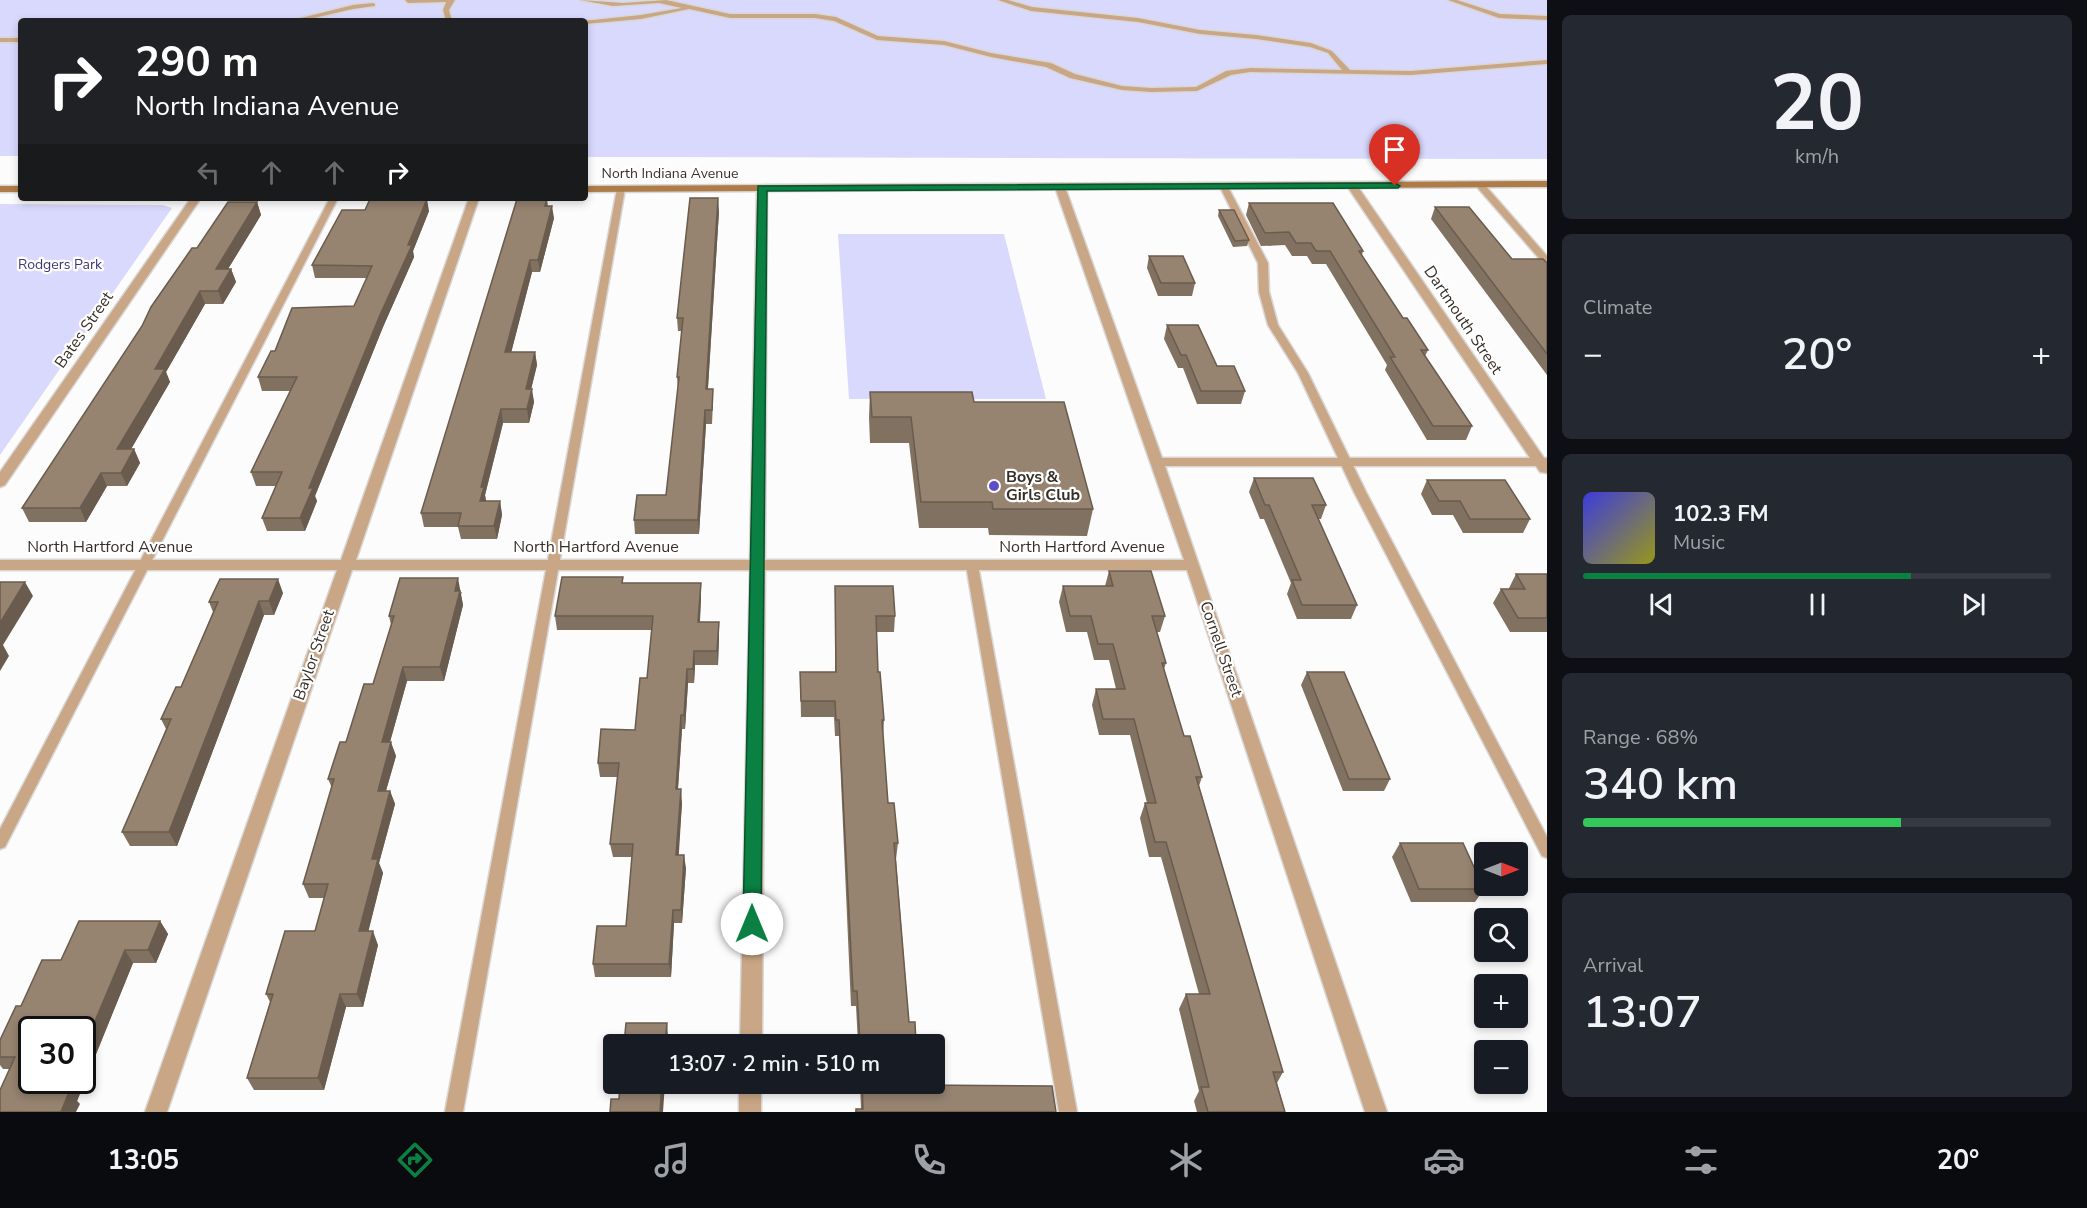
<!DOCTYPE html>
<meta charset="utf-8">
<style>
body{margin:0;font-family:"Nunito Sans",sans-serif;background:#242831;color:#f1f3f6;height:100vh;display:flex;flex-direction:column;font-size:22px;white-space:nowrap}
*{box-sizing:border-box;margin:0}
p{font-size:20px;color:#9ea1a6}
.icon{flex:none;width:33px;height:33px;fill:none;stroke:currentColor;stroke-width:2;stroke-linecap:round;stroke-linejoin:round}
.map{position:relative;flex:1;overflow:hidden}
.side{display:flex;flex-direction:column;gap:15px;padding:15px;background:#0d0f14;width:540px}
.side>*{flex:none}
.guide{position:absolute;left:18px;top:18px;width:570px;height:183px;border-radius:6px;box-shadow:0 3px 9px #0003;background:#202124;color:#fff;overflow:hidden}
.needle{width:39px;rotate:90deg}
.controls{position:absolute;left:1474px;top:842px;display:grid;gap:12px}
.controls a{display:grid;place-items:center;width:54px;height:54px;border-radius:6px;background:#171b24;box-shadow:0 3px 9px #0003;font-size:30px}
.speed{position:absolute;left:18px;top:1016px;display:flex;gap:12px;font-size:30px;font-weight:700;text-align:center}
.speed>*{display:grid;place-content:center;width:78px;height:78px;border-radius:50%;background:#171b24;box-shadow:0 3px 9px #0003;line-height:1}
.speed .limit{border:3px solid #111;border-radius:9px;background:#fff;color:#111}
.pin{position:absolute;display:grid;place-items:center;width:51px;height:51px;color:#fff;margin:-62px -26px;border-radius:50% 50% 50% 0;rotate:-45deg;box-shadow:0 0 6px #0007}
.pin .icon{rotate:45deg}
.me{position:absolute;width:66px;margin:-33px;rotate:0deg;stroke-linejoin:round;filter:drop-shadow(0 0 4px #0008)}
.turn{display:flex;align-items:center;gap:21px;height:126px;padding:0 18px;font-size:27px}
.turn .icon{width:78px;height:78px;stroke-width:2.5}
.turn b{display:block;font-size:42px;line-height:51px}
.lanes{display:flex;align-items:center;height:57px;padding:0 18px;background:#0003;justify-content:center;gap:30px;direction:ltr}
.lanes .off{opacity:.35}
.big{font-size:45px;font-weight:600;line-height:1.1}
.side .card{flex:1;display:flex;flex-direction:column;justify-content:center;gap:9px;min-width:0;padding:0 21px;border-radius:9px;background:#242831}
.side .dial{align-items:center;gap:0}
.dial b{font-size:78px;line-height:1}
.song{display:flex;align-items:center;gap:18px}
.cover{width:72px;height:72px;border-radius:9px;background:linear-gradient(135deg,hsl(240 70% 55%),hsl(60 70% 35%))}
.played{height:6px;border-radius:3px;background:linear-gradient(90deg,#0b8043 70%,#363941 70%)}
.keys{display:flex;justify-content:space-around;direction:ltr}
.heat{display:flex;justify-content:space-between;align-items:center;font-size:33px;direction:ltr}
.charge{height:9px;border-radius:4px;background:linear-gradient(90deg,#34c759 68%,#363941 0)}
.trip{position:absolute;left:603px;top:1034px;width:342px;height:60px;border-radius:6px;background:#171b24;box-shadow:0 3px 9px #0003;font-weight:600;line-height:60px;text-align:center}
.tab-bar{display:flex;height:96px;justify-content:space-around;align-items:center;background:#090b0e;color:#9ea1a6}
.tab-bar .icon{width:42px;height:42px}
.tab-bar .on{color:#0b8043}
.tab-bar b{font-size:27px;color:#f1f3f6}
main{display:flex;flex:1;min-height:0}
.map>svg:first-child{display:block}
.green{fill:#d8d9fd}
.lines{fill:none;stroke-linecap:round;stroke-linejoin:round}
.service-casing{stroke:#d9d7d6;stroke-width:3}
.minor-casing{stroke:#d9d7d6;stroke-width:3}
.secondary-casing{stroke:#d9d7d6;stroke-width:3}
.service{fill:#c9a685;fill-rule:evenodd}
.minor{fill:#c9a685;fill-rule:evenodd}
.secondary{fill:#ae7c48;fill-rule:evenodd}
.wall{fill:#817160}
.shaded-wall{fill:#695c4e}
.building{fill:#968370;stroke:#695c4e;stroke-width:1.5}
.route{fill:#0b8043;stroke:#07532c;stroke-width:1.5}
.poi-dot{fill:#5e4dc6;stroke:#fff;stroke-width:2}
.labels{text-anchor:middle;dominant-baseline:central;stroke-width:4.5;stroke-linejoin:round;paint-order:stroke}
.far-street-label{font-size:14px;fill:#372f27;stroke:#fff}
.far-park-label{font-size:14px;fill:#3e3878;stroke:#fff}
.street-label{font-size:16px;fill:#372f27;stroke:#fff}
.poi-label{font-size:16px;font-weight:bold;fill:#372f27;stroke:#fff;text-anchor:start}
</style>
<main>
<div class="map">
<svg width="1547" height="1112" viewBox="0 0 1547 1112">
<rect width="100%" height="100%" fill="#fcfcfc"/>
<path class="green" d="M0 0H1547V159L585 157V21H21V156H0Z
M0 204 163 205 172 208 0 455Z
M838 234H1004L1046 399H849Z"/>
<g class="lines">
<g class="service-casing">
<path id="service" d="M405 0H455L449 10 452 21H446L443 10 446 2 408 3Z
M580 0 623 3 666 0 730 14H815L836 17 878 36 944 41 991 53 1051 63 1075 74 1122 86 1151 88 1196 87 1226 71 1250 68 1342 70 1328 53 1310 47 1256 39 1200 34 1138 22 1031 11 998 0H1008L1032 7 1138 18 1200 30 1256 35 1311 43 1332 51 1350 70 1411 71 1547 60V64L1411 75 1250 72 1231 75 1197 91 1151 92 1122 90 1070 78 1046 67 991 57 944 45 877 40 834 21 815 18H730L689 9 641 19 585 24V21H583L641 15 682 8 659 3 613 6Z
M1448 0H1457L1500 14 1547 16V20L1499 18Z
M373 3 375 4V6L353 9 301 21H289L353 5Z
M0 38H21V42H0Z
M1477 183H1483L1547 256V265L1544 264 1477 187Z
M1221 185 1228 187 1268 263 1269 292 1278 325 1308 373 1366 492 1547 837V858L1542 856 1354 492 1298 373 1268 325 1259 292 1258 263 1220 187Z
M621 186 625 189 463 1112H445L617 189Z
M330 198H338L5 847 0 849V829Z
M972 561 978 565 1077 1112H1059L966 565Z"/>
</g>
<g class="minor-casing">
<path id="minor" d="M1352 183 1356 184 1544 458H1547V473L1540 472 1536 466H1165L1387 1112H1365L1187 570H765L762 1044H740L750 570H352L167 1112H145L337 570H0V560H341L469 198H479L356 560H750L757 188 762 185 767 188 765 560H1184L1055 187 1060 184 1065 187 1162 458H1530L1347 186Z
M191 198H201L5 485 0 487V472Z
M739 1083H761V1112H739Z"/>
</g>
<g class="secondary-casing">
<path id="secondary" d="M1547 181V187L585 192V186Z
M0 186H21V192H0Z"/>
</g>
<use href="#service" class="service"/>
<use href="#minor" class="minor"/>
<use href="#secondary" class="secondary"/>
</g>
<path class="wall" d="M547 199 548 206 554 218 540 272H532L511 352H535L537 365 531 389 534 402 529 423H503L485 495 486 501H500L502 515 497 539H461L458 527H424L421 513Z
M257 202 261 215 228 269H231L236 282 223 304H205L166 372 170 382 131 449H134L140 463 127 486H107L86 522H29L22 508 197 248Z
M1249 203 1363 251 1362 255 1403 318 1428 350 1425 356 1472 426 1466 440H1427L1385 370 1387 365 1326 264H1312L1307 256H1292L1285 245 1261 246 1246 215Z
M1435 207 1512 259 1547 263V375L1431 219Z
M365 210 429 211 413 251 414 257 383 327 315 496 317 501 305 531H267L262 518 276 486H256L251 472 291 391H262L258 377 275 351 354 306 367 278H315L312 265Z
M1219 210 1249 240 1247 246 1233 247 1218 216Z
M719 211 708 389 713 402 712 424H706L699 534H635L634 520 666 495 678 388 677 377 682 331H678L677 318Z
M1149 256 1195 283 1192 296H1158L1147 268Z
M1167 325 1217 366 1245 391 1241 404H1197L1183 368H1178L1164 339Z
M870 392 974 402 1093 509 1087 536 989 535 988 528H919L909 443H870L869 417Z
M1254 478 1326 505 1321 519H1318L1357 605 1351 619H1297L1287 594 1291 583 1264 519H1260L1249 492Z
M1427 480 1530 519 1523 533H1463L1453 515H1432L1421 494Z
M1109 571 1165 616 1160 632H1157L1166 663 1164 669 1184 736 1202 777 1199 786 1283 1072 1277 1083 1285 1112H1197L1194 1101 1199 1091 1179 1009 1186 994H1199L1161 857H1149L1140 818 1145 803H1147L1130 735H1099L1092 705 1096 689H1116L1109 660H1094L1087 632H1066L1059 602 1063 586H1105Z
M1516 574H1547V632H1510L1493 603 1501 589H1509V588Z
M623 577V583L701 597 700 622 719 636 718 665H695L694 683H688L685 729H682L678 789 682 803 678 855 686 868 682 923H674L671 977H595L593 964 626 926 632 857H613L610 844 618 777H600L598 763 635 730 647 678 652 630H557L555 616Z
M835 586 895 616 894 632H876L878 672 884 720 883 736 888 803 898 843 896 859 909 1022 916 1044H858L856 1006H851L839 736H835L834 717H801L800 672H835Z
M462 592 461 595 463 605 444 681H407L390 742 396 756 386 791H390L395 804 379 863 383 873 368 931 378 945 363 1007H346L324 1090H254L247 1078 270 1002 266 994 315 931 324 898H309L303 884 332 788 328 779 373 684 391 625 389 616Z
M283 593 274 615H264L177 846H130L122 832 166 729 161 719 181 687 213 612 209 602Z
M1307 672 1390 779 1384 791H1343L1301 685Z
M1400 843 1484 889 1475 902H1411L1392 857Z
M160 921 168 934 156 963H133L77 1101 80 1104 9 1069H3L0 1065V1040L21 1006 61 960Z
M860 1083H920V1085L1056 1112H855L856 1109H861Z"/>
<path class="shaded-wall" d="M718 198 719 211 707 402 706 389Z
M427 199 429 211 413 251 414 257 383 327 315 496 317 501 305 531 300 518 309 488Z
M257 202 261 215 220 282 216 269Z
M552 206 554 218 540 272 538 260Z
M530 260 532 272 508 365 505 352Z
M231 269 236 282 223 304 218 291Z
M200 291 205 304 166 372 170 382 123 463 117 449 155 369Z
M535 352 537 365 528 402 526 389Z
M532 389 534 402 529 423 527 409Z
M501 409 503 423 485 495 486 501H480L481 487Z
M705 410 706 424 699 534 698 520Z
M134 449 140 463 127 486 121 473Z
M101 473 107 486 86 522 80 508Z
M500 501 502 515 497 539 494 526Z
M458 578 463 605 444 681 440 667Z
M278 579 283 593 274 615 269 601Z
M25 582 33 596 3 645 9 656 0 671V623Z
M701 583V597L699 636 698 622Z
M259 601 264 615 177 846 169 832Z
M719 622V636L718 665 717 651Z
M694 651 695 665 694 683 693 669Z
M403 667 407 681 386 756 382 742Z
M687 669 688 683 685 729 684 715Z
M681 715 682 729 677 803 676 789Z
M391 742 396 756 382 804 378 791Z
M681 789 682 803 678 868 676 855Z
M390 791 395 804 379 863 383 873 365 945 359 931 372 859Z
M684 855 686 868 682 923 681 910Z
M673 910 674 923 671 977 669 964Z
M160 921 168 934 156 963 148 950Z
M373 931 378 945 363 1007 357 994Z
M125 950 133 963 77 1101 80 1104 76 1112H61L66 1092 71 1080H82V1052Z
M340 994 346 1007 324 1090 318 1078Z
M667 1023 668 1036V1044H665Z
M662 1083H665L663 1112H660Z"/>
<path class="building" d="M690 198H718L706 389H713L712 410H705L698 520H634L637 495H666L679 377H677L683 318H677Z
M370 199H427L408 245H412L380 315 309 488H313L300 518H262L282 472H251L297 377H258L271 351H275L292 308 354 306 372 266 312 265 342 210H365Z
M517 199H547L545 206H552L538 260H530L505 352H535L526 389H532L527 409H501L481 487H484L480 501H500L494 526H458L461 513H421Z
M228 202H257L216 269H231L218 291H200L155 369H165L117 449H134L121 473H101L80 508H22L142 326 151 307 192 248H197Z
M1249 203H1333L1363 251H1359L1403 318H1407L1428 350H1421L1472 426H1433L1390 357H1395L1330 251H1316L1311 243H1296L1289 232 1265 233Z
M1435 207H1469L1512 259H1543L1547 263V354Z
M1219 210H1234L1249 240 1235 241Z
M1149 256H1183L1195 283H1161Z
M1167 325H1198L1217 366H1234L1245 391H1201L1186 355H1181Z
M870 392H972L974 402H1064L1093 509H993L992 502H921L911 417H872Z
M1254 478H1313L1326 505H1312L1357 605H1302L1292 580H1301L1269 505H1265Z
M1427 480H1505L1530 519H1470L1460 501H1439Z
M1109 571H1151L1165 616H1152L1166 663H1162L1184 736H1190L1202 777H1196L1283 1072H1273L1285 1112H1208L1201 1087H1209L1186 994H1210L1166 842H1155L1145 803H1156L1134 719H1103L1096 689H1125L1113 644H1098L1091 616H1070L1063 586H1113Z
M1516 574H1547V618H1518L1501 589H1525Z
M562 577H623L622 583H701L698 622H719L717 651H694L693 669H687L684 715H681L676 789H681L676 855H684L681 910H673L669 964H593L597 926H626L633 844H610L619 763H598L601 729 635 730 640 678H647L653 616H555Z
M400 578H458L455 591H460L440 667H403L382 742H391L378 791H390L372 859H378L359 931H373L357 994H340L318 1078H247L273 994H266L285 931H315L328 884H303L334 779H328L340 742H346L364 684H373L394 616H389Z
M220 579H278L269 601H259L169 832H122L171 719H161L176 687H181L218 602H209Z
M0 582H25L0 623Z
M835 586H893L895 616H876L878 672H880L884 720H882L888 803H894L898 843H894L909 1022H915L916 1044H860L857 991H853L839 720H836L835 701H801L800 672H836Z
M1307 672H1344L1390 779H1349Z
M1400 843H1463L1484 889H1419Z
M79 921H160L148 950H125L82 1052V1029H32V1080H71L66 1092H69L61 1112H0V1090L15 1057H0V1040L16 1006H21L42 960H61Z
M626 1023H667L665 1044H624Z
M620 1083H662L660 1112H610L611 1099H619Z
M862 1083H920V1085L1052 1086 1056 1112H856V1109H863Z"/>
<path class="route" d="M1395 183 1400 186 1398 188 767 191 761 924 758 930 752 932 746 930 743 924 758 186Z"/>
<circle class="poi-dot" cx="994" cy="486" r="6"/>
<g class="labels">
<g class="far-street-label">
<text x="670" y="173">North Indiana Avenue</text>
</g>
<g class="far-park-label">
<text x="60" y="264">Rodgers Park</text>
</g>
<g class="street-label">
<text transform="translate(1463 320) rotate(56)">Dartmouth Street</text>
<text transform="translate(84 330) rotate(-55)">Bates Street</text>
<text x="110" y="547">North Hartford Avenue</text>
<text x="596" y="547">North Hartford Avenue</text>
<text x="1082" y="547">North Hartford Avenue</text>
<text transform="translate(1221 649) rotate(71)">Cornell Street</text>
<text transform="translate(314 655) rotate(-71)">Baylor Street</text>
</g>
<g class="poi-label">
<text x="1006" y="477">Boys &amp;<tspan x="1006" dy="18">Girls Club</tspan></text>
</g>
</g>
</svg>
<div class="controls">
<a><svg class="needle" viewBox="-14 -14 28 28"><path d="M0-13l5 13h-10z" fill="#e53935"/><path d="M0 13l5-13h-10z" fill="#9ea1a6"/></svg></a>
<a><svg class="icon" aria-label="search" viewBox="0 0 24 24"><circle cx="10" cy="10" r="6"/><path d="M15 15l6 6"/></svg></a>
<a>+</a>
<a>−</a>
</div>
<div class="speed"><div class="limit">30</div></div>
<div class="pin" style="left:1395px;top:186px;background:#d93025"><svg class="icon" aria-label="arrive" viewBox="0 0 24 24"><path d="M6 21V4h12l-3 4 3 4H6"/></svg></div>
<svg class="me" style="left:752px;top:924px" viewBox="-20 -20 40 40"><circle r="19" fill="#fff"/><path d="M0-13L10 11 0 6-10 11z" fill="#0b8043"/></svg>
<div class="trip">13:07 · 2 min · 510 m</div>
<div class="guide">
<div class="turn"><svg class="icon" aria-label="right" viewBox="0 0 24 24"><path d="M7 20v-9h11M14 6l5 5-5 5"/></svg><div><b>290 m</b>North Indiana Avenue</div></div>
<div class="lanes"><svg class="icon off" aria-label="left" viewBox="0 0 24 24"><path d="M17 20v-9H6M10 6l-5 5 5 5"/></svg><svg class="icon off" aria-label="ahead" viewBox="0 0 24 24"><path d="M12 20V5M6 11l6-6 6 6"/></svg><svg class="icon off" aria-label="ahead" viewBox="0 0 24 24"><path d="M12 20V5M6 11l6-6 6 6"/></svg><svg class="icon" aria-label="right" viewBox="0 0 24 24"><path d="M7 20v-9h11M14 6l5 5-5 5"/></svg></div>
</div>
</div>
<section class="side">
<div class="card dial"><b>20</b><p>km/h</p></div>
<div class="card"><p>Climate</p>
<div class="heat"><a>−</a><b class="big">20°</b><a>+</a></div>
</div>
<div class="card">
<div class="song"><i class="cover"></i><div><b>102.3 FM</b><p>Music</p></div></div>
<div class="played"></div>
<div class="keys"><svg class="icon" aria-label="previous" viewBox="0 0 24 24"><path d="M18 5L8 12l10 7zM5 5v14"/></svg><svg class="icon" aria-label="pause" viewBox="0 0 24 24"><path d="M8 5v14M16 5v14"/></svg><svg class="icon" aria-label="next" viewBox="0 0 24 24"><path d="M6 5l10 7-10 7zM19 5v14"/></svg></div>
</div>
<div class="card"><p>Range · 68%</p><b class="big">340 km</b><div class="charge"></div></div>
<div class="card"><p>Arrival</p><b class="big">13:07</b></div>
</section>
</main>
<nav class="tab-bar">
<b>13:05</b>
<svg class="icon on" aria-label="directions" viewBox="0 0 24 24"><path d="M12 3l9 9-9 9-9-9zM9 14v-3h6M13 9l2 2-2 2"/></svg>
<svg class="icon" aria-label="music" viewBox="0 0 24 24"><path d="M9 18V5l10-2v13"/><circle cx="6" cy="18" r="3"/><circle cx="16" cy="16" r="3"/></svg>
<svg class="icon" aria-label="phone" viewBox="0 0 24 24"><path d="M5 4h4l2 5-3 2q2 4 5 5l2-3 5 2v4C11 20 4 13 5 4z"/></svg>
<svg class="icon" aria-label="climate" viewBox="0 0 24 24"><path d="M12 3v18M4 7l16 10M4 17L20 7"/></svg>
<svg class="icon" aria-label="car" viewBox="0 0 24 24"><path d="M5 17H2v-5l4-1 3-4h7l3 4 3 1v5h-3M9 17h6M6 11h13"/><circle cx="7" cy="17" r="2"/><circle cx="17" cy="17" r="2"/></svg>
<svg class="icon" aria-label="filters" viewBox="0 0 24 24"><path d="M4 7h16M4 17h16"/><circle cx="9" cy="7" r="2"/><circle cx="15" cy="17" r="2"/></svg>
<b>20°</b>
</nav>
